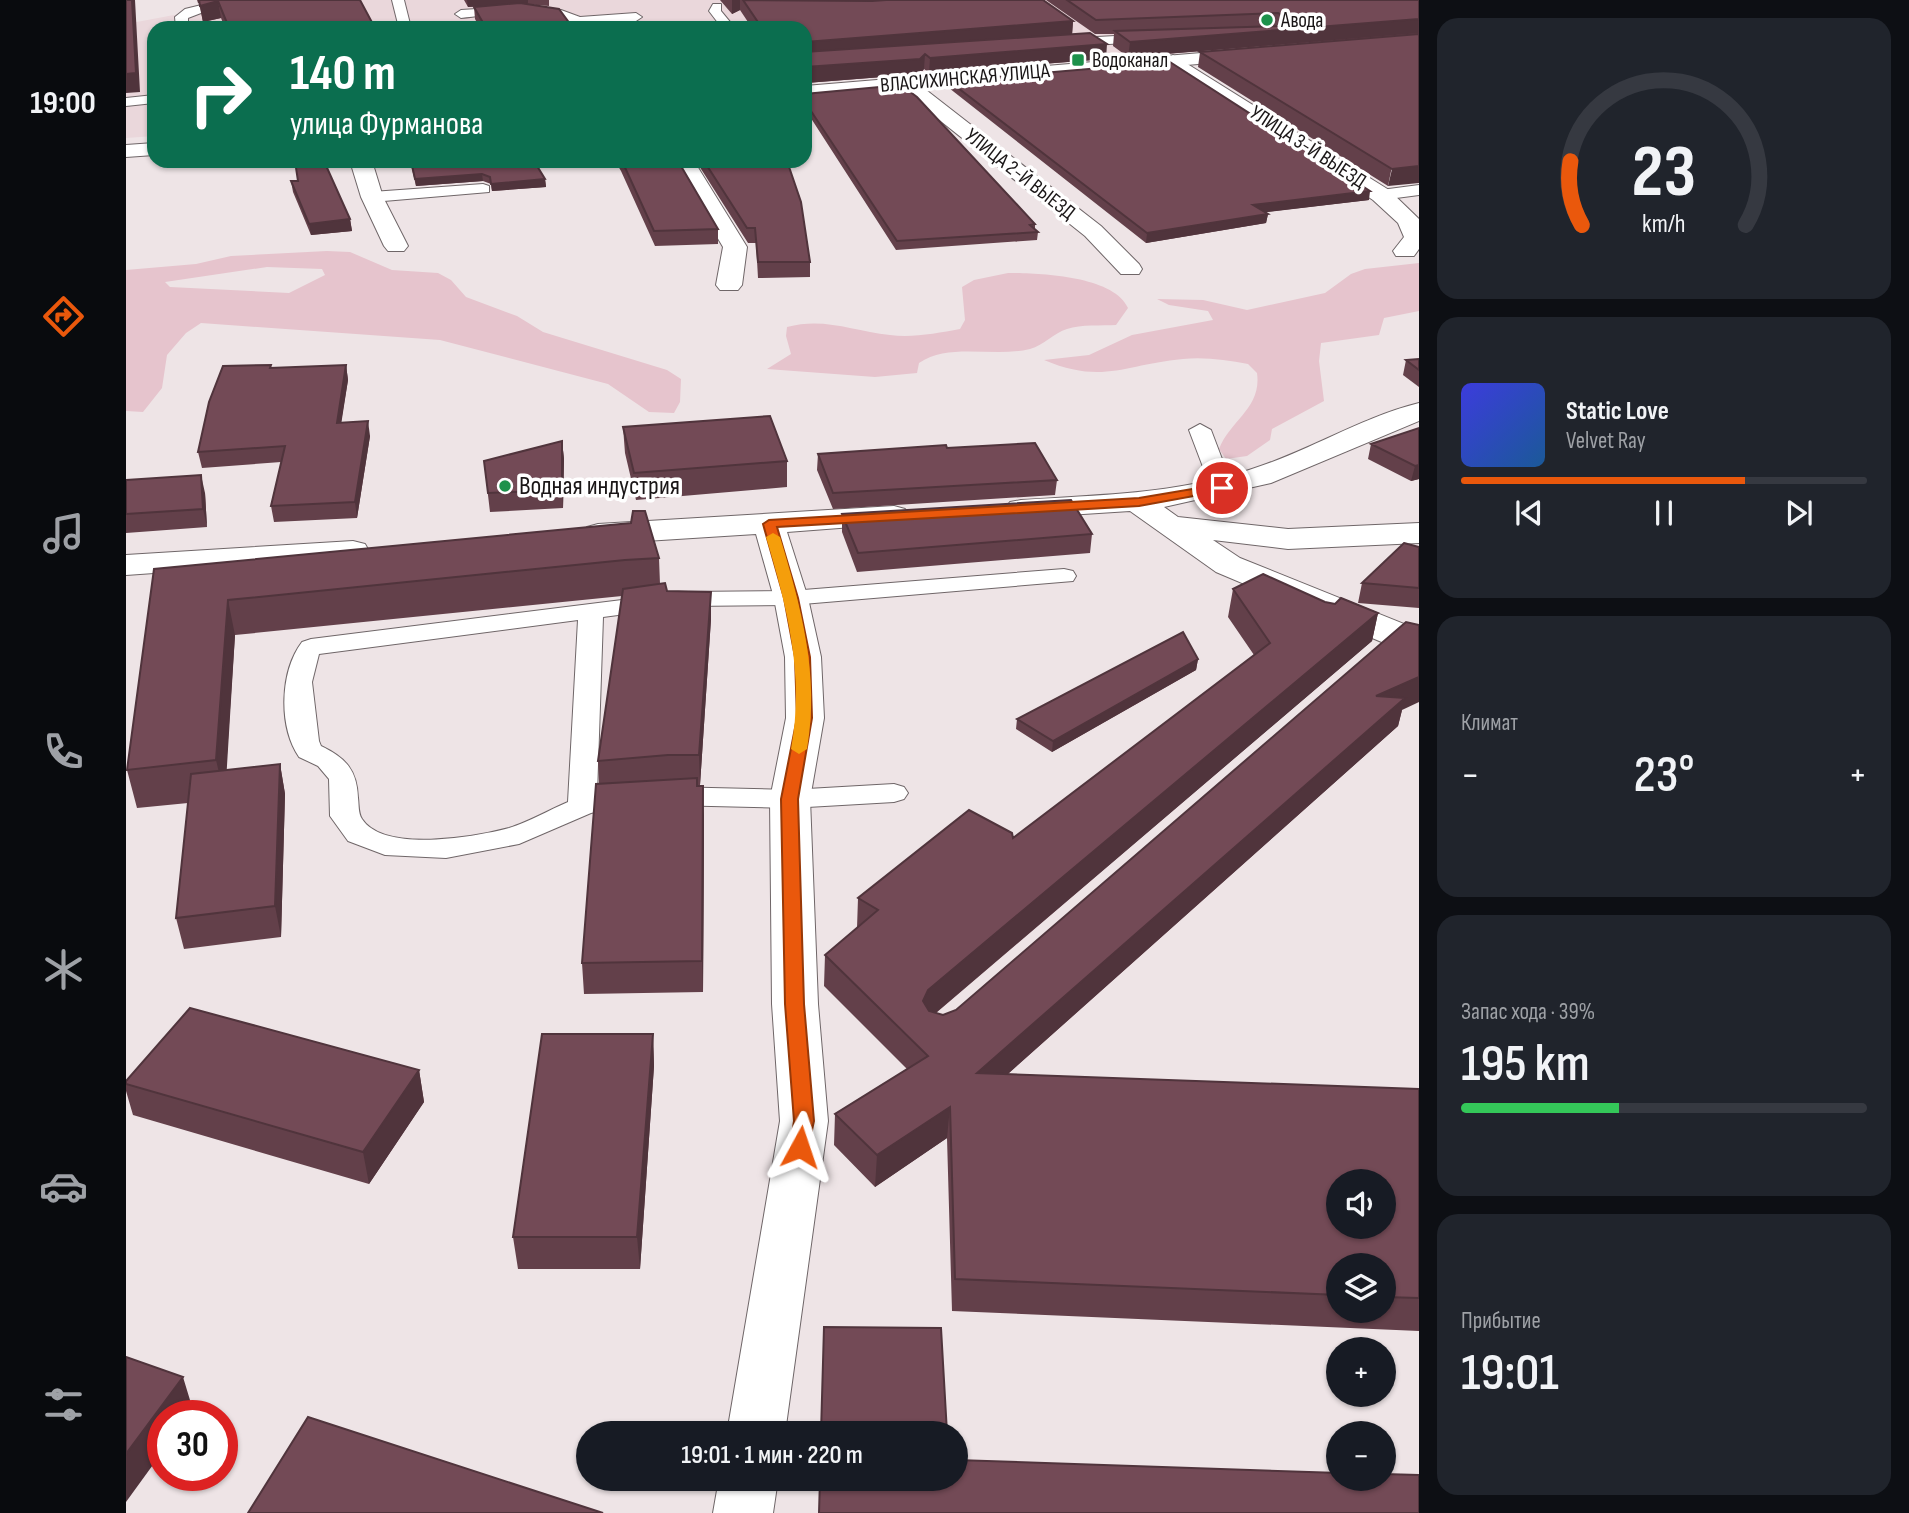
<!DOCTYPE html>
<html lang="ru">
<meta charset="utf-8">
<style>
body{margin:0;font-family:"Sofia Sans Condensed",sans-serif;background:#20242c;color:#f1f3f6;height:100vh;display:flex;flex-direction:column;font-size:26px;white-space:nowrap}
*{box-sizing:border-box;margin:0}
p{font-size:23px;color:#9ea1a6}
.icon{flex:none;width:38px;height:38px;fill:none;stroke:currentColor;stroke-width:2;stroke-linecap:round;stroke-linejoin:round}
.map{position:relative;flex:1;overflow:hidden}
.details{display:flex;flex-direction:column;gap:18px;padding:18px;background:#0d0f14;width:490px}
.details>*{flex:none}
.top-card{position:absolute;left:21px;top:21px;width:665px;height:147px;border-radius:21px;box-shadow:0 2px 5px #0004;background:#0b6e4f;color:#fff;overflow:hidden}
.fabs{position:absolute;left:1200px;top:1169px;display:grid;gap:14px}
.fabs a{display:grid;place-items:center;width:70px;height:70px;border-radius:50%;background:#171b24;box-shadow:0 2px 5px #0004;font-size:35px}
.speed{position:absolute;left:21px;top:1400px;display:flex;gap:14px;font-size:35px;font-weight:700;text-align:center}
.speed>*{display:grid;place-content:center;width:91px;height:91px;border-radius:50%;background:#171b24;box-shadow:0 2px 5px #0004;line-height:1}
.speed .limit{border:10px solid #d22;background:#fff;color:#111}
.pin{position:absolute;display:grid;place-items:center;width:60px;height:60px;color:#fff;margin:-30px;border:4px solid #fff;border-radius:50%;box-shadow:0 2px 7px #0007}
.me{position:absolute;width:77px;margin:-38px;rotate:5deg;stroke-linejoin:round;filter:drop-shadow(0 0 5px #0008)}
.turn{display:flex;align-items:center;gap:24px;height:147px;padding:0 28px;font-size:32px}
.turn .icon{width:91px;height:91px;stroke-width:2.5}
.turn b{display:block;font-size:49px;line-height:60px}
.big{font-size:52px;font-weight:600;line-height:1.1}
.details .card{flex:1;display:flex;flex-direction:column;justify-content:center;gap:10px;min-width:0;padding:0 24px;border-radius:21px;background:#20242c}
.details .dial{align-items:center;gap:0}
.dial svg{height:182px;overflow:visible;fill:none;stroke:#363941;stroke-width:7;stroke-linecap:round;text-anchor:middle}
.dial text{fill:#f1f3f6;stroke:none}
.song{display:flex;align-items:center;gap:21px}
.cover{width:84px;height:84px;border-radius:10px;background:linear-gradient(135deg,hsl(240 70% 55%),hsl(210 70% 35%))}
.played{height:7px;border-radius:4px;background:linear-gradient(90deg,#ea580c 70%,#363941 70%)}
.keys{display:flex;justify-content:space-around;direction:ltr}
.heat{display:flex;justify-content:space-between;align-items:center;font-size:38px;direction:ltr}
.charge{height:10px;border-radius:5px;background:linear-gradient(90deg,#34c759 39%,#363941 0)}
.trip{position:absolute;left:450px;top:1421px;width:392px;height:70px;border-radius:35px;background:#171b24;box-shadow:0 2px 5px #0004;font-weight:600;line-height:70px;text-align:center}
main{display:flex;flex:1;min-height:0}
.menu{display:flex;flex-direction:column;width:126px;justify-content:space-around;align-items:center;background:#090b0e;color:#9ea1a6}
.menu .icon{width:49px;height:49px}
.menu .selected{color:#ea580c}
.menu b{font-size:32px;color:#f1f3f6}
.map>svg:first-child{display:block}
.built{fill:#ead7db}
.green{fill:#e6c4cd;fill-rule:evenodd}
.lines{fill:none;stroke-linecap:round;stroke-linejoin:round}
.service-casing{stroke:#6f6668;stroke-width:2}
.minor-casing{stroke:#6f6668;stroke-width:2}
.tertiary-casing{stroke:#6f6668;stroke-width:2}
.service{fill:#fff;fill-rule:evenodd}
.minor{fill:#fff;fill-rule:evenodd}
.tertiary{fill:#fff;fill-rule:evenodd}
.wall{fill:#63404a;fill-rule:evenodd}
.shaded-wall{fill:#50343c}
.building{fill:#734a56;stroke:#50343c;stroke-width:2;fill-rule:evenodd}
.route{fill:#ea580c;stroke:#983908;stroke-width:2}
.slow{fill:#f59e0b}
.poi-dot{fill:#1d914b;stroke:#fff;stroke-width:2.5}
.labels{text-anchor:middle;dominant-baseline:central;stroke-width:7;stroke-linejoin:round;paint-order:stroke}
.far-poi-label{font-size:21px;fill:#1a1617;stroke:#fff;text-anchor:start}
.far-street-label{font-size:21px;fill:#1a1617;stroke:#fff}
.poi-label{font-size:26px;fill:#1a1617;stroke:#fff;text-anchor:start}
</style>
<main>
<nav class="menu">
<b>19:00</b>
<svg class="icon selected" aria-label="directions" viewBox="0 0 24 24"><path d="M12 3l9 9-9 9-9-9zM9 14v-3h6M13 9l2 2-2 2"/></svg>
<svg class="icon" aria-label="music" viewBox="0 0 24 24"><path d="M9 18V5l10-2v13"/><circle cx="6" cy="18" r="3"/><circle cx="16" cy="16" r="3"/></svg>
<svg class="icon" aria-label="phone" viewBox="0 0 24 24"><path d="M5 4h4l2 5-3 2q2 4 5 5l2-3 5 2v4C11 20 4 13 5 4z"/></svg>
<svg class="icon" aria-label="climate" viewBox="0 0 24 24"><path d="M12 3v18M4 7l16 10M4 17L20 7"/></svg>
<svg class="icon" aria-label="car" viewBox="0 0 24 24"><path d="M5 17H2v-5l4-1 3-4h7l3 4 3 1v5h-3M9 17h6M6 11h13"/><circle cx="7" cy="17" r="2"/><circle cx="17" cy="17" r="2"/></svg>
<svg class="icon" aria-label="filters" viewBox="0 0 24 24"><path d="M4 7h16M4 17h16"/><circle cx="9" cy="7" r="2"/><circle cx="15" cy="17" r="2"/></svg>
</nav>
<div class="map">
<svg width="1293" height="1513" viewBox="0 0 1293 1513">
<rect width="100%" height="100%" fill="#eee4e6"/>
<path class="built" d="M128 0H1293V34L679 83V28H28V136L0 138V24Z"/>
<path class="green" d="M201 251 224 252 266 270 312 273 325 280 340 297 391 316 417 332 541 370 555 379 554 402 548 413 523 412 482 384 314 340 75 323 60 333 41 355 36 388 17 412 0 411V270L70 264 105 256ZM141 267 196 269 199 275 163 293 44 287 39 282Z
M1293 263V311L1258 318 1253 335 1195 343 1193 361 1198 401 1146 429 1144 440 1121 456 1100 459 1093 449C1104 420 1136 408 1131 373L1122 364C1101 360 1079 357 1057 359 1000 364 977 385 918 360L963 355 1006 335 1087 320 1082 311 1043 305 1031 299 1077 300 1121 310 1199 293 1225 274 1239 269Z
M882 273C914 273 988 276 1002 308L990 325C976 326 955 324 941 329 928 333 918 345 904 349 867 358 824 342 793 363L791 373 749 377 641 369 665 354 660 336 661 327C698 317 727 331 764 335 786 338 812 333 834 329L839 320 836 287 848 280Z"/>
<g class="lines">
<g class="service-casing">
<path id="service" d="M96 0H163L157 4 88 8 62 18V28H50L49 17 59 9Z
M266 0H278L285 28H273Z
M587 4H595V11L609 28H596L583 11Z
M402 6 435 10 454 17 510 13 516 17 510 21 450 28C423 2 369 15 335 18L329 14 335 10Z
M1025 34 1032 38 1030 41 936 47 929 43 936 39Z
M28 95V103L0 106V98Z
M357 184 363 186V192L246 202 238 197 246 192Z
M1293 185V195L1255 200 1247 195 1255 190Z
M1074 424 1085 430 1107 488 1104 493H1088L1085 488 1063 430Z
M938 569 947 571 950 576 947 581 665 605 560 606 477 617 471 794 543 787 664 790 768 784 778 787 782 793 778 799 768 802 664 808 543 805 482 809 465 813 393 844 320 858 259 855 222 841 204 816 203 779 192 766 173 757C152 726 154 671 176 642L185 639 560 592 665 591ZM452 620 442 802C423 810 403 822 383 828 349 837 258 853 236 819 232 813 233 805 232 798 231 770 220 758 195 746L193 741 186 682 193 654Z"/>
</g>
<g class="minor-casing">
<path id="minor" d="M1047 55 1263 190 1293 219V249L1288 256H1270L1267 251 1278 237 1272 223 1247 200 1040 65 1038 61Z
M779 77 786 79 975 226 1013 264 1016 269 1013 274H995L959 236 772 87 769 83 772 79Z
M224 161H246L257 197 282 246 278 251H262L258 246 235 197Z
M546 161H568L621 247 616 285 612 290H594L590 285 597 247Z
M1293 403V421L1145 483 1038 507 1052 517 1162 529 1293 523V543L1162 549 1087 540 1114 558 1293 630V652L1258 643 1090 572 1004 511 895 518 884 516 879 509 884 502 895 500C971 495 1050 494 1123 470 1182 452 1233 418 1293 403Z
M768 506 779 509 784 516 779 523 661 532 682 598 695 657 698 718 684 799 692 1004 702 1121 659 1433H601L654 1121 646 1004 644 799 660 718 659 657 648 598 630 534 472 544 461 541 456 534 461 527 472 524Z
M227 541 239 544 243 551 239 558 0 575V555Z
M593 1479H652L647 1513H587Z"/>
</g>
<g class="tertiary-casing">
<path id="tertiary" d="M1123 49 1132 55 1130 59 679 98V86Z
M28 143V155L0 157V145Z"/>
</g>
<use href="#service" class="service"/>
<use href="#minor" class="minor"/>
<use href="#tertiary" class="tertiary"/>
</g>
<path class="wall" d="M71 0H234L249 28H99L95 18 77 22 73 3H72Z
M338 0H423V6L398 4 447 28H354L349 19 348 7 367 5 342 7Z
M594 0H917L947 21 946 34 980 59 803 73 798 69 794 74 680 83 679 28H626L614 10 606 14Z
M920 0H1293V34L1002 57 987 46 988 34H969Z
M1293 34 1262 186 1072 67 1074 52Z
M823 81 1243 200 1140 212 1142 214 1140 223 1020 243 823 88Z
M679 94 909 224V229L912 232 911 240 770 250 679 109Z
M284 161H408L419 179 420 187 366 191 365 184 357 181 290 186Z
M489 161H552L592 229V244L529 246 495 171Z
M570 161H661L684 262V277L632 278 630 243H622Z
M165 181H172L224 219 226 231 185 235 167 192Z
M1293 359V387L1277 375 1280 360Z
M220 365 222 380 215 422 244 436 231 518 148 522 145 506 155 462 76 468 72 452 146 368Z
M497 427 661 461V487L510 500 499 453Z
M1293 428V479L1285 481 1242 459 1245 444Z
M436 441 438 459 437 508 364 512 358 461Z
M821 448 931 480 929 495 707 509 691 470 692 454Z
M0 480 79 493 81 527 0 533Z
M716 514 966 534 964 553 731 572 716 532Z
M1293 547V608L1232 603 1236 583Z
M533 558 534 584 541 591 585 619 574 785H571L578 816 577 992 458 994 456 963 473 784 472 761 496 596 109 635 100 770 154 764 159 794 155 937 58 949 50 918 62 803 11 808 1 770 28 569Z
M1107 589 1199 602 1252 613 1246 641 810 1013 817 1015 830 1010 1276 710 1272 726 882 1074 1293 1089V1331L826 1311 821 1138 749 1187 708 1145 709 1114 781 1069 698 986 699 955 731 928 732 898 887 838 1128 655 1102 617ZM1213 1265H1258V1311H1213Z
M1072 659 1070 670 926 752 890 729 891 719Z
M527 1034 528 1066 514 1269H392L387 1237Z
M293 1070 298 1102 243 1184 7 1115 0 1091V1081Z"/>
<path class="shaded-wall" d="M6 0H9L14 92 0 93V74Z
M341 0H402V3L342 7Z
M606 0H614V10L606 14Z
M92 1 95 18 77 22 74 6Z
M1293 19V33L1002 57 1004 42Z
M947 21 946 36 679 57V42Z
M981 44 980 59 803 73 804 58Z
M799 54 798 69 794 74 680 83V68Z
M1293 166V183L1262 186 1266 169Z
M356 174 357 181 290 186 289 179Z
M419 179 420 187 366 191 365 184Z
M1244 191 1243 200 1125 214 1127 205Z
M1142 214 1140 223 1020 243 1021 233Z
M224 219 226 231 185 235 183 224Z
M220 365 222 380 213 438 211 423Z
M242 421 244 436 231 518 229 502Z
M436 441 438 459 437 508 436 490Z
M1293 465V479L1285 481 1289 466Z
M75 475 79 493 81 527 77 509Z
M585 592V619L574 785 573 755Z
M102 600 109 635 99 798 90 760Z
M1252 613 1246 641 800 1021 797 1001 802 990Z
M1072 659 1070 670 926 752 927 741Z
M1293 677V702L1276 710 1272 726 848 1104 851 1073 1250 696Z
M154 764 159 794 155 937 149 906Z
M577 786 578 816 577 992 576 961Z
M527 1034 528 1066 514 1269 511 1237Z
M293 1070 298 1102 243 1184 237 1152Z
M824 1107 821 1138 749 1187 751 1155Z
M57 1377 67 1410 62 1416H37V1451L0 1502V1454Z"/>
<path class="building" d="M0 0H6L10 73 0 74Z
M73 0H234L249 28H103L92 1 74 6Z
M617 0 746 1 760 0H917L947 21 679 42V28H636Z
M941 0H1293V19L1004 42 989 31 1152 26 1162 18 1152 13 970 20Z
M394 3 433 9 447 28H360L348 7Z
M964 33 981 44 804 58 799 54 794 59 679 67V51V52Z
M1293 34V166L1266 169 1074 52Z
M1044 62 1244 191 1127 205 1142 214 1021 233 823 81Z
M775 85 791 97 909 224 904 225 912 232 771 241 679 102V94Z
M169 161H198L224 219 183 224 165 181H172Z
M285 161H408L419 179 365 184 364 177 356 174 289 179Z
M496 161H552L592 229 528 231Z
M578 161H661L675 202 684 262H632L629 228H621Z
M1293 359V370L1280 360Z
M145 365 144 368 220 365 211 423 242 421 229 502 145 506 159 446 72 452 83 402 97 366Z
M644 416 661 461 508 473 497 427Z
M1293 428V465L1289 466 1245 444Z
M436 441V490L362 493 358 461Z
M909 443 931 480 707 493 692 454 820 445 821 448Z
M75 475 77 509 0 514V480Z
M945 500 966 534 732 553 716 514Z
M507 511H519L533 558 499 560 102 600 90 760 1 770 28 569 505 523Z
M1278 543 1293 547V588L1236 583Z
M1137 574 1199 602 1209 604 1215 598 1252 613 802 990 797 1001 803 1011 817 1015 830 1010 1280 622 1293 625V677L1250 696 1279 698 851 1073 1293 1089V1298L1258 1297V1265H1213V1295L829 1279 824 1107 751 1155 709 1114 802 1056 699 955 752 910 732 898 843 810 886 833 887 838 1144 643 1107 589ZM1213 1181H1258V1227H1213Z
M539 583 541 591 585 592 573 755H542L472 761 497 589Z
M1057 632 1072 659 927 741 891 719Z
M154 764 149 906 50 918 65 774Z
M571 778V786H577L576 961 456 963 470 784Z
M64 1008 293 1070 237 1152 0 1084V1081Z
M416 1034H527L511 1237H387Z
M698 1327 815 1328 821 1433H695Z
M0 1357 57 1377 0 1454Z
M182 1417 477 1513H122Z
M830 1460 1213 1473V1479H1258V1474L1293 1475V1513H693L694 1479H830Z"/>
<path class="route" d="M1096 484 1101 485V490L1013 506 651 527 672 598 684 657 686 718 672 799 678 1004 688 1121 681 1153H667L664 1147 668 1121 659 1004 655 799 671 718 669 657 658 598 637 524 643 520 1013 498Z"/>
<path class="slow" d="M647 533 654 537C675 607 694 676 681 749L673 754 665 749C679 676 661 607 640 537Z"/>
<g class="poi-dot">
<circle cx="1141" cy="20" r="7"/>
<rect x="945" y="53" width="14" height="14" rx="3.5"/>
<circle cx="379" cy="486" r="7"/>
</g>
<g class="labels">
<g class="far-poi-label">
<text x="1155" y="20">Авода</text>
<text x="966" y="60">Водоканал</text>
</g>
<g class="far-street-label">
<text transform="translate(839 78) rotate(-5)">ВЛАСИХИНСКАЯ УЛИЦА</text>
<text transform="translate(1182 147) rotate(33)">УЛИЦА 3-Й ВЫЕЗД</text>
<text transform="translate(894 174) rotate(38)">УЛИЦА 2-Й ВЫЕЗД</text>
</g>
<g class="poi-label">
<text x="393" y="486">Водная индустрия</text>
</g>
</g>
</svg>
<div class="fabs">
<a><svg class="icon" aria-label="sound" viewBox="0 0 24 24"><path d="M4 9h4l5-4v14l-5-4H4zM17 9q2 3 0 6"/></svg></a>
<a><svg class="icon" aria-label="layers" viewBox="0 0 24 24"><path d="M12 4l9 5-9 5-9-5zM3 14l9 5 9-5"/></svg></a>
<a>+</a>
<a>−</a>
</div>
<div class="speed"><div class="limit">30</div></div>
<div class="pin" style="left:1096px;top:488px;background:#d93025"><svg class="icon" aria-label="arrive" viewBox="0 0 24 24"><path d="M6 21V4h12l-3 4 3 4H6"/></svg></div>
<svg class="me" style="left:674px;top:1147px" viewBox="-20 -20 40 40"><path d="M0-17L14 15 0 8-14 15z" fill="#ea580c" stroke="#fff" stroke-width="4"/></svg>
<div class="trip">19:01 · 1 мин · 220 m</div>
<div class="top-card">
<div class="turn"><svg class="icon" aria-label="right" viewBox="0 0 24 24"><path d="M7 20v-9h11M14 6l5 5-5 5"/></svg><div><b>140 m</b>улица Фурманова</div></div>
</div>
</div>
<section class="details">
<div class="card dial"><svg viewBox="0 0 100 80">
<path d="M14 69A42 42 0 1 1 86 69"/>
<path d="M14 69A42 42 0 0 1 9 41" stroke="#ea580c"/>
<text x="50" y="56" font-size="32" font-weight="700">23</text>
<text x="50" y="72" font-size="11">km/h</text>
</svg></div>
<div class="card">
<div class="song"><i class="cover"></i><div><b>Static Love</b><p>Velvet Ray</p></div></div>
<div class="played"></div>
<div class="keys"><svg class="icon" aria-label="previous" viewBox="0 0 24 24"><path d="M18 5L8 12l10 7zM5 5v14"/></svg><svg class="icon" aria-label="pause" viewBox="0 0 24 24"><path d="M8 5v14M16 5v14"/></svg><svg class="icon" aria-label="next" viewBox="0 0 24 24"><path d="M6 5l10 7-10 7zM19 5v14"/></svg></div>
</div>
<div class="card"><p>Климат</p>
<div class="heat"><a>−</a><b class="big">23°</b><a>+</a></div>
</div>
<div class="card"><p>Запас хода · 39%</p><b class="big">195 km</b><div class="charge"></div></div>
<div class="card"><p>Прибытие</p><b class="big">19:01</b></div>
</section>
</main>
